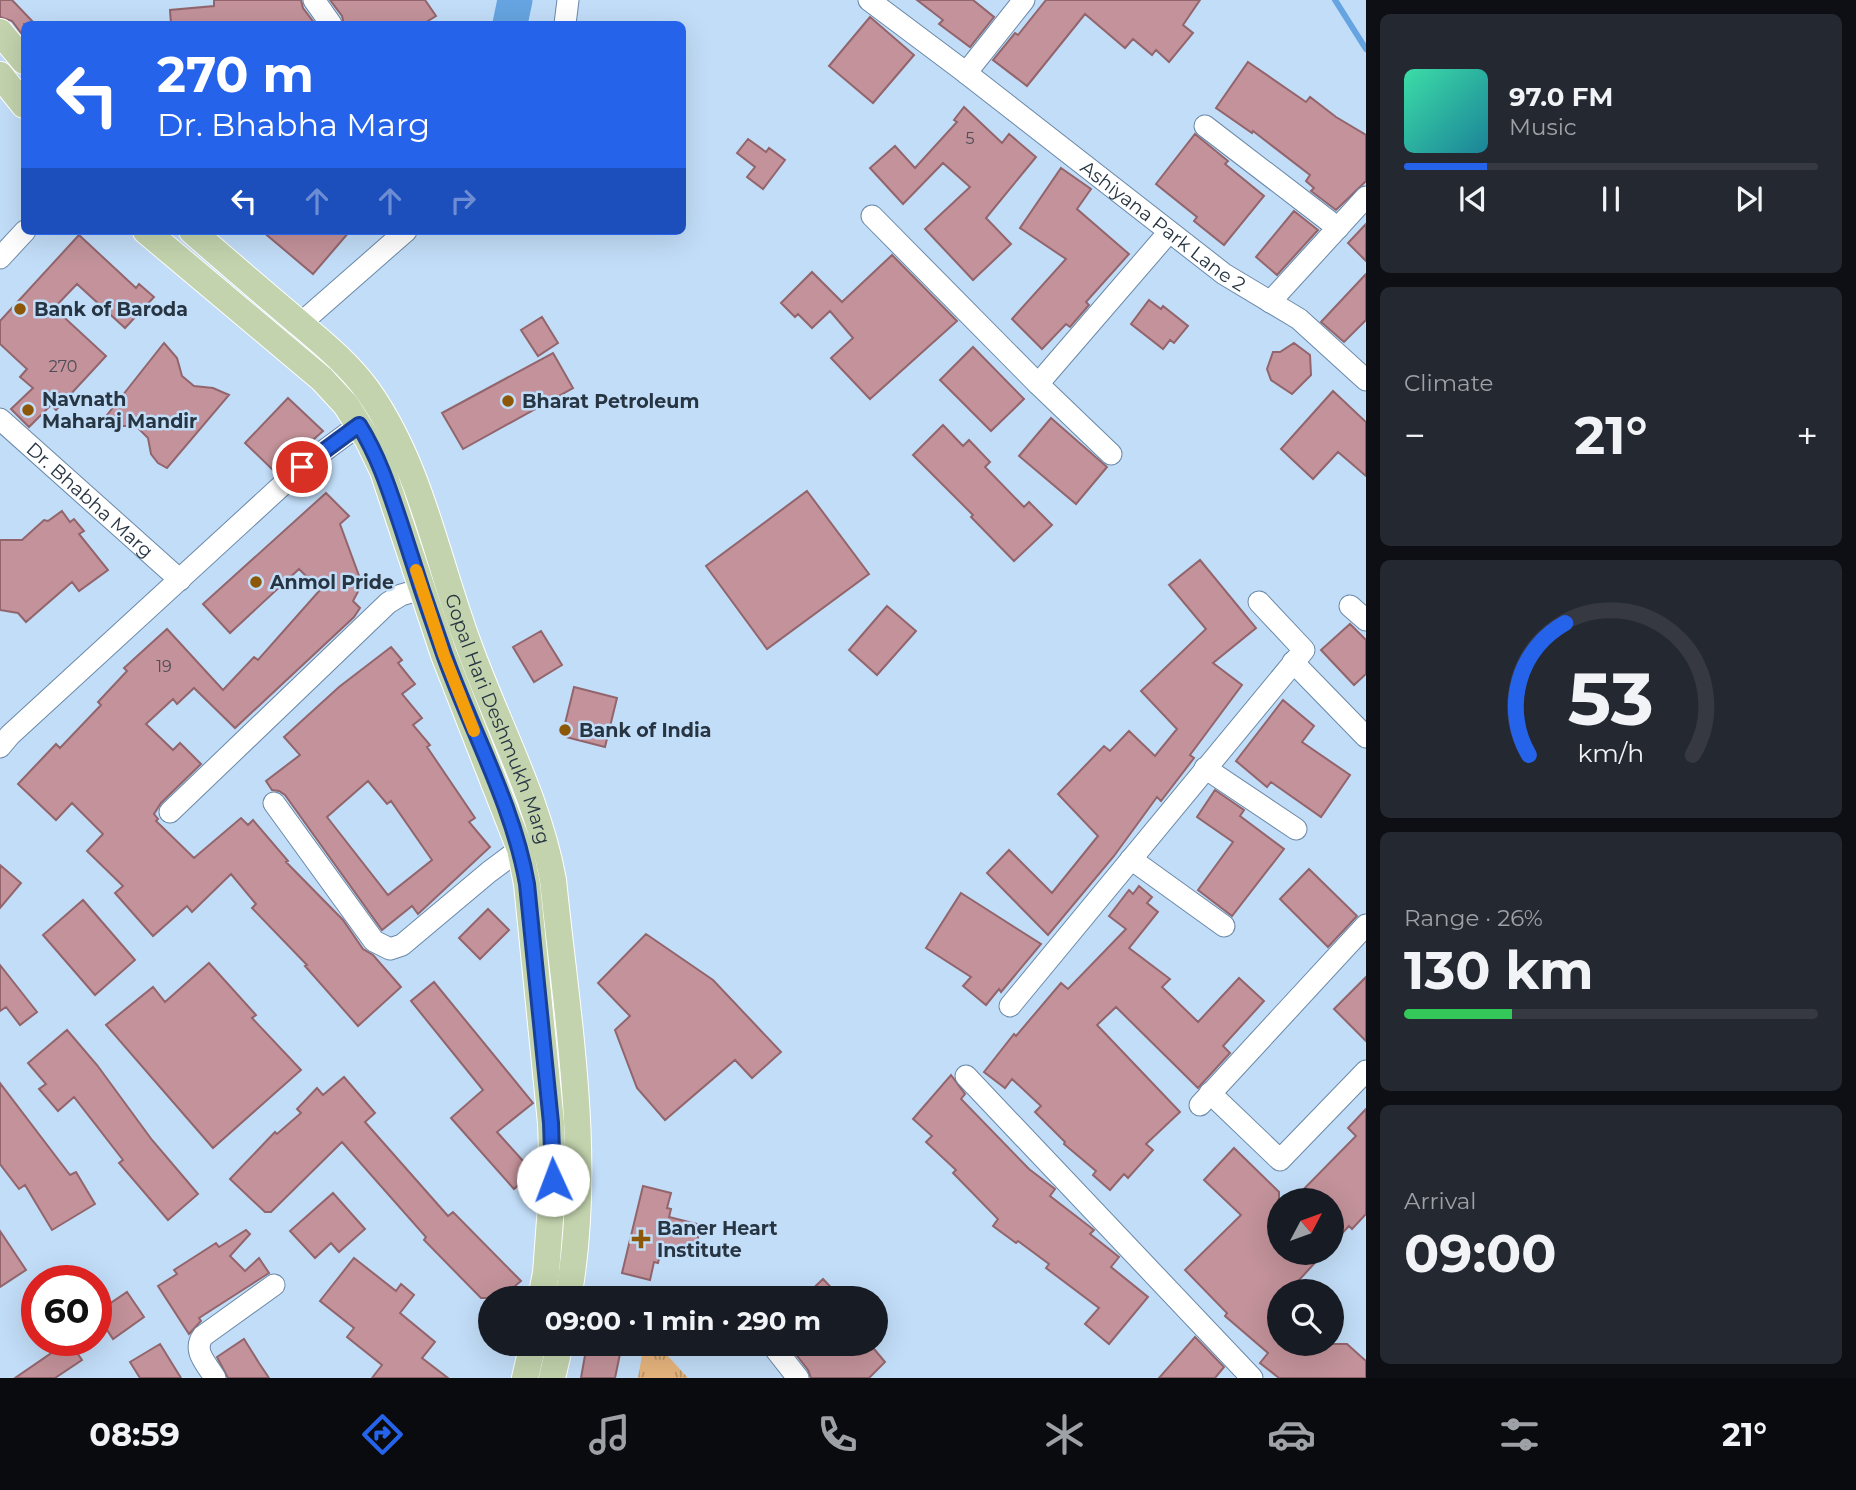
<!DOCTYPE html>
<meta charset="utf-8">
<style>
body{margin:0;font-family:Montserrat,sans-serif;background:#242831;color:#f1f3f6;height:100vh;display:flex;flex-direction:column;font-size:26px;white-space:nowrap}
*{box-sizing:border-box;margin:0}
p{font-size:23px;color:#9ea1a6}
.icon{flex:none;width:38px;height:38px;fill:none;stroke:currentColor;stroke-width:2;stroke-linecap:round;stroke-linejoin:round}
.map{position:relative;flex:1;overflow:hidden}
.details{display:flex;flex-direction:column;gap:14px;padding:14px;background:#0d0f14;width:490px}
.details>*{flex:none}
.guide{position:absolute;left:21px;top:21px;width:665px;height:214px;border-radius:10px;box-shadow:0 7px 28px #0002;background:#2563eb;color:#fff;overflow:hidden}
.needle{width:46px;rotate:49deg}
.controls{position:absolute;left:1267px;top:1188px;display:grid;gap:14px}
.controls a{display:grid;place-items:center;width:77px;height:77px;border-radius:50%;background:#171b24;box-shadow:0 7px 28px #0002;font-size:35px}
.speed{position:absolute;left:21px;top:1265px;display:flex;gap:14px;font-size:35px;font-weight:700;text-align:center}
.speed>*{display:grid;place-content:center;width:91px;height:91px;border-radius:50%;background:#171b24;box-shadow:0 7px 28px #0002;line-height:1}
.speed .limit{border:10px solid #d22;background:#fff;color:#111}
.pin{position:absolute;display:grid;place-items:center;width:60px;height:60px;color:#fff;margin:-30px;border:4px solid #fff;border-radius:50%;box-shadow:0 2px 7px #0007}
.me{position:absolute;width:77px;margin:-38px;rotate:358deg;stroke-linejoin:round;filter:drop-shadow(0 0 5px #0008)}
.turn{display:flex;align-items:center;gap:24px;height:147px;padding:0 21px;font-size:32px}
.turn .icon{width:91px;height:91px;stroke-width:2.5}
.turn b{display:block;font-size:49px;line-height:60px}
.lanes{display:flex;align-items:center;height:66px;padding:0 21px;background:#0003;justify-content:center;gap:35px;direction:ltr}
.lanes .off{opacity:.35}
.big{font-size:52px;font-weight:700;line-height:1.1}
.details .card{flex:1;display:flex;flex-direction:column;justify-content:center;gap:10px;min-width:0;padding:0 24px;border-radius:10px;background:#242831}
.details .dial{align-items:center;gap:0}
.dial svg{height:182px;overflow:visible;fill:none;stroke:#363941;stroke-width:7;stroke-linecap:round;text-anchor:middle}
.dial text{fill:#f1f3f6;stroke:none}
.song{display:flex;align-items:center;gap:21px}
.cover{width:84px;height:84px;border-radius:10px;background:linear-gradient(135deg,hsl(160 70% 55%),hsl(190 70% 35%))}
.played{height:7px;border-radius:4px;background:linear-gradient(90deg,#2563eb 20%,#363941 20%)}
.keys{display:flex;justify-content:space-around;direction:ltr}
.heat{display:flex;justify-content:space-between;align-items:center;font-size:38px;direction:ltr}
.charge{height:10px;border-radius:5px;background:linear-gradient(90deg,#34c759 26%,#363941 0)}
.trip{position:absolute;left:478px;top:1286px;width:410px;height:70px;border-radius:35px;background:#171b24;box-shadow:0 7px 28px #0002;font-weight:700;line-height:70px;text-align:center}
.tab-bar{display:flex;height:112px;justify-content:space-around;align-items:center;background:#090b0e;color:#9ea1a6}
.tab-bar .icon{width:49px;height:49px}
.tab-bar .on{color:#2563eb}
.tab-bar b{font-size:32px;color:#f1f3f6}
main{display:flex;flex:1;min-height:0}
.map>svg:first-child{display:block}
.park{fill:url(#park-tufts)}
.lines{fill:none;stroke-linecap:round;stroke-linejoin:round}
.stream{stroke:#65a4e0;stroke-width:6}
.river{stroke:#65a4e0;stroke-width:35}
.building{fill:#c3929a;stroke:#92656c;stroke-width:2;fill-rule:evenodd}
.minor-casing{stroke:#6a89a8;stroke-width:23}
.major-casing{stroke:#fff;stroke-width:28}
.minor{stroke:#fff;stroke-width:21}
.major{stroke:#c2d3ad;stroke-width:26}
.route-casing{stroke:#184099;stroke-width:18}
.route{stroke:#2563eb;stroke-width:12}
.slow{stroke:#f59e0b;stroke-width:12}
.poi-dot{fill:#8c5706;stroke:#c2ddf8;stroke-width:2.5}
.labels{text-anchor:middle;dominant-baseline:central;stroke-width:5;stroke-linejoin:round;paint-order:stroke}
.number-label{font-size:16px;fill:#4e4c58}
.street-label{font-size:19px;fill:#273542;stroke:#c2ddf8}
.poi-label{font-size:19px;font-weight:bold;fill:#273542;stroke:#c2ddf8;text-anchor:start}
</style>
<main>
<div class="map">
<svg width="1366" height="1378" viewBox="0 0 1366 1378">
<defs>
<pattern id="park-tufts" width="24" height="20" patternUnits="userSpaceOnUse" patternTransform="scale(1.75)"><rect width="24" height="20" fill="#e7b57e"/><path d="M3 7l-1-3M5 7V3M7 7l1-3M15 17l-1-3M17 17v-4M19 17l1-3" fill="none" stroke="#bb9469"/></pattern>
</defs>
<rect width="100%" height="100%" fill="#c2ddf8"/>
<path class="park" d="M644 1344H657L688 1378H638Z"/>
<g class="lines">
<path class="stream" d="M1335 0 1366 49"/>
<path class="river" d="M510 24 515 0"/>
</g>
<path class="building" d="M0 0H12L35 24H24V37L12 21 0 17Z
M214 0H301L303 8 315 24H171L170 10 214 6Z
M330 0H425L436 16 423 24H344L342 16Z
M917 0H973L994 17 970 47 939 24 943 20Z
M1046 0H1200L1183 25 1193 33 1169 62 1156 50 1152 55 1133 39 1125 48 1085 14 1027 86 993 60 1015 33 1018 35Z
M870 17 914 55 873 103 829 66Z
M1248 62 1306 102 1310 97 1336 117 1366 135V181L1336 210 1311 191 1314 188 1306 181 1310 175 1253 131 1252 133 1216 108Z
M964 107 1002 143 1009 134 1036 157 986 218 1011 244 973 280 925 229 970 187 943 163 903 204 870 168 895 146 915 168 957 122 954 120Z
M1195 134 1228 161 1225 164 1264 196 1224 245 1194 221 1197 217 1156 184Z
M748 139 766 152 769 148 785 160 763 189 747 177 755 167 737 153Z
M1061 168 1091 189 1077 209 1129 254 1086 302 1089 305 1070 327 1066 324 1042 349 1012 319 1066 259 1020 228Z
M1294 211 1318 230 1277 275 1256 257Z
M1366 224V261L1348 243Z
M262 231H350L313 274Z
M79 235 136 288 139 284 154 297 125 328 77 284 54 308 106 356 56 410 51 405 29 427 11 409 33 388 20 377 27 369 0 344V321Z
M892 255 957 321 870 399 831 358 853 338 830 311 812 328 798 314 795 317 781 303 812 272 842 302Z
M1366 274V320L1344 342 1321 322Z
M1149 300 1161 309 1163 306 1188 326 1174 343 1170 340 1163 349 1131 324Z
M542 317 558 343 538 356 521 330Z
M164 343 177 358 182 376 194 386 213 388 229 395 167 468 158 463 151 454 148 438 136 426H120L107 415Z
M1294 343 1310 355 1311 375 1292 394 1271 380 1267 369 1273 352H1280Z
M973 347 1024 399 991 431 940 380Z
M553 353 573 388 463 449 442 413Z
M1333 391 1366 422V476L1338 452 1313 479 1281 449Z
M288 398 323 431 276 473 245 443Z
M1051 418 1107 467 1076 504 1019 456Z
M943 425 963 446 969 440 990 462 985 467 1024 507 1029 502 1052 525 1014 561 971 517 973 515 913 455Z
M807 491 869 574 767 649 706 566Z
M326 493 349 516 340 524 362 584 353 601 360 608 354 617 235 728 194 688 177 704 173 699 146 724 173 750 180 743 201 764 161 803 154 814 158 819 156 821 194 858 241 818 248 825 253 820 288 861 286 862 343 920 363 949 373 955 401 987 358 1026 305 966 307 965 252 908 256 904 231 874 192 912 187 906 153 936 115 893 123 886 87 851 103 834 72 803 56 820 18 784 56 744 60 748 101 705 98 702 127 671 124 668 167 629 223 690 254 657 258 660 320 590 299 569 230 633 203 604Z
M62 511 70 522 74 519 84 531 79 534 108 570 79 591 72 582 26 622 18 613 0 610V540H22L44 520 48 521Z
M1200 560 1256 628 1213 663 1242 685 1190 755 1194 758 1161 801 1157 797 1114 856 1048 935 987 873 1009 850 1052 893 1098 836 1058 794 1104 746 1110 751 1129 731 1155 756 1177 729 1141 691 1206 629 1169 585Z
M887 606 916 631 877 675 849 650Z
M1350 624 1366 640V674L1354 685 1321 650Z
M541 631 562 665 534 682 513 647Z
M391 647 402 660 398 663 415 684 402 694 422 718 413 725 430 745 427 747 475 818 469 822 490 847 418 914 412 906 382 930 285 795 279 791 272 790 266 781 300 755 284 737 339 687ZM368 781 387 804 391 801 432 860 388 895 327 817Z
M574 687 617 698 605 747 562 736Z
M1283 700 1314 726 1302 742 1350 775 1321 817 1271 782 1267 787 1236 761Z
M1215 790 1244 810 1240 816 1284 849 1232 916 1198 890 1233 842 1197 817Z
M0 865 21 883 0 908Z
M1309 869 1357 916 1328 947 1280 899Z
M1139 886 1152 897 1147 903 1158 912 1129 948 1170 979 1162 987 1198 1022 1239 978 1264 1001 1223 1046 1230 1053 1198 1088 1116 1007 1097 1025 1180 1112 1146 1144 1153 1150 1128 1178 1124 1174 1110 1190 1093 1175 1096 1171 1064 1144 1065 1142 1035 1112 1041 1106 1012 1079 1005 1088 984 1072 1014 1034 1016 1036 1061 983 1068 989 1126 929 1109 916 1129 890 1133 894Z
M961 893 1041 944 1001 992 999 989 986 1005 963 986 971 977 926 948Z
M83 900 135 960 95 995 43 935Z
M488 909 509 930 480 959 459 938Z
M646 934 713 980 781 1052 752 1078 735 1060 665 1120 637 1088 615 1030 630 1016 598 983Z
M209 963 256 1015 252 1018 301 1070 213 1148 106 1025 153 987 165 1002Z
M0 965 37 1012 20 1025 6 1007 0 1011Z
M1366 977V1041L1334 1009Z
M434 982 533 1103 497 1132 533 1172 514 1189 451 1118 483 1090 411 1001Z
M67 1030 97 1065 152 1140 198 1194 168 1220 119 1163 123 1160 74 1097 58 1111 39 1089 46 1084 28 1063Z
M951 1075 965 1094 961 1099 1029 1169 1055 1189 1050 1196 1094 1230 1090 1234 1119 1257 1111 1267 1148 1297 1109 1344 1085 1324 1099 1308 1046 1268 1049 1264 1018 1241 1016 1243 993 1226 998 1219 953 1173 956 1170 926 1142 932 1136 913 1119Z
M344 1077 375 1113 365 1122 448 1216 453 1212 521 1281 501 1298H481L424 1240 426 1237 342 1142 271 1212H265L230 1179 275 1132 277 1134 301 1113 297 1109 317 1088 323 1095Z
M0 1083 70 1175 76 1172 95 1204 52 1230 25 1185 19 1189 0 1164Z
M1366 1109V1214L1352 1229 1349 1226 1332 1244V1200H1293L1356 1136 1348 1128Z
M1234 1148 1279 1192V1253H1324L1288 1292H1279V1344H1347L1366 1361V1378H1279L1260 1363 1268 1353 1225 1316 1227 1313 1185 1270 1241 1215 1204 1180Z
M643 1186 671 1193 667 1208 671 1209 669 1217 701 1225 693 1258 661 1250 658 1263 654 1262 650 1280 622 1273Z
M333 1193 365 1229 339 1252 331 1243 315 1258 290 1231Z
M246 1230 250 1234 230 1256 245 1271 259 1258 269 1273 199 1318 201 1321 189 1334 158 1286 177 1274 174 1270 216 1243 219 1247Z
M0 1231 26 1270 0 1287Z
M354 1258 396 1291 401 1284 414 1295 400 1313 435 1342 422 1358 448 1378H372L382 1365 347 1337 354 1328 320 1301Z
M823 1279 841 1298H803Z
M127 1292 144 1317 113 1339 96 1313Z
M1195 1337 1224 1367 1215 1378H1159Z
M244 1339 259 1363 269 1378H228L217 1357Z
M69 1341 82 1360 55 1378H15Z
M160 1344 181 1378H140L130 1362Z
M587 1344 621 1349 615 1378H581Z
M788 1344H870L885 1362 869 1378H811L808 1370Z"/>
<g class="lines">
<g class="minor-casing">
<g id="minor">
<path d="M314 0 331 24"/>
<path id="s1" d="M869 0 961 69 1224 274 1299 319 1366 380"/>
<path d="M565 24 568 0"/>
<path d="M966 73 1024 0"/>
<path d="M1205 126 1338 228"/>
<path d="M872 216 1038 384 1111 454"/>
<path d="M0 258 25 231"/>
<path d="M1270 302 1366 197"/>
<path d="M300 324 406 231"/>
<path d="M1038 384 1169 232"/>
<path id="s2" d="M0 419 180 580"/>
<path d="M1350 606 1366 620"/>
<path d="M1293 662 1366 737"/>
<path d="M0 747 10 735 302 467 359 425"/>
<path d="M1205 768 1296 829"/>
<path d="M274 803 374 941 390 949 402 945 489 872 520 849"/>
<path d="M170 812 388 603 401 595 422 589"/>
<path d="M1131 859 1224 926"/>
<path d="M1010 1006 1304 650 1259 602"/>
<path d="M966 1076 1252 1378"/>
<path d="M1210 1093 1280 1160 1366 1071"/>
<path d="M1200 1105 1366 925"/>
<path d="M776 1350 798 1378"/>
<path d="M215 1378C207 1364 192 1351 203 1336L274 1285"/>
</g>
</g>
<g class="major-casing">
<g id="major">
<path d="M0 32 24 61"/>
<path d="M0 75 24 105"/>
<path d="M146 231 322 379 346 405 368 440 383 471 444 655 520 849 527 884 551 1123 553 1180 546 1273 541 1298"/>
<path id="s3" d="M192 231C225 260 259 289 292 317 319 340 348 363 368 391 421 466 437 561 469 646 497 724 538 798 553 880 567 1018 593 1160 568 1298"/>
<path d="M525 1378 533 1344"/>
<path d="M552 1378 560 1344"/>
</g>
</g>
<use href="#minor" class="minor"/>
<use href="#major" class="major"/>
</g>
<g class="lines">
<g class="route-casing">
<path id="route" d="M302 467 359 425C379 457 390 492 402 528 415 570 429 612 444 654 471 730 513 804 527 884L551 1123 553 1180"/>
</g>
<use href="#route" class="route"/>
<path class="slow" d="M416 570 444 655 474 731"/>
</g>
<g class="poi-dot">
<circle cx="20" cy="309" r="7"/>
<circle cx="508" cy="401" r="7"/>
<circle cx="28" cy="410" r="7"/>
<circle cx="256" cy="582" r="7"/>
<circle cx="565" cy="730" r="7"/>
<path d="M637.5 1228.5h7v7h7v7h-7v7h-7v-7h-7v-7h7z"/>
</g>
<g class="labels">
<g class="number-label">
<text x="970" y="138">5</text>
<text x="63" y="366">270</text>
<text x="164" y="666">19</text>
</g>
<g class="street-label">
<text stroke="none"><textPath href="#s1" startOffset="371">Ashiyana Park Lane 2</textPath></text>
<text stroke="none"><textPath href="#s2" startOffset="121">Dr. Bhabha Marg</textPath></text>
<text stroke="none"><textPath href="#s3" startOffset="592">Gopal Hari Deshmukh Marg</textPath></text>
</g>
<g class="poi-label">
<text x="34" y="309">Bank of Baroda</text>
<text x="42" y="399">Navnath<tspan x="42" dy="22">Maharaj Mandir</tspan></text>
<text x="522" y="401">Bharat Petroleum</text>
<text x="270" y="582">Anmol Pride</text>
<text x="579" y="730">Bank of India</text>
<text x="657" y="1228">Baner Heart<tspan x="657" dy="22">Institute</tspan></text>
</g>
</g>
</svg>
<div class="controls">
<a><svg class="needle" viewBox="-14 -14 28 28"><path d="M0-13l5 13h-10z" fill="#e53935"/><path d="M0 13l5-13h-10z" fill="#9ea1a6"/></svg></a>
<a><svg class="icon" aria-label="search" viewBox="0 0 24 24"><circle cx="10" cy="10" r="6"/><path d="M15 15l6 6"/></svg></a>
</div>
<div class="speed"><div class="limit">60</div></div>
<div class="pin" style="left:302px;top:467px;background:#d93025"><svg class="icon" aria-label="arrive" viewBox="0 0 24 24"><path d="M6 21V4h12l-3 4 3 4H6"/></svg></div>
<svg class="me" style="left:553px;top:1180px" viewBox="-20 -20 40 40"><circle r="19" fill="#fff"/><path d="M0-13L10 11 0 6-10 11z" fill="#2563eb"/></svg>
<div class="trip">09:00 · 1 min · 290 m</div>
<div class="guide">
<div class="turn"><svg class="icon" aria-label="left" viewBox="0 0 24 24"><path d="M17 20v-9H6M10 6l-5 5 5 5"/></svg><div><b>270 m</b>Dr. Bhabha Marg</div></div>
<div class="lanes"><svg class="icon" aria-label="left" viewBox="0 0 24 24"><path d="M17 20v-9H6M10 6l-5 5 5 5"/></svg><svg class="icon off" aria-label="ahead" viewBox="0 0 24 24"><path d="M12 20V5M6 11l6-6 6 6"/></svg><svg class="icon off" aria-label="ahead" viewBox="0 0 24 24"><path d="M12 20V5M6 11l6-6 6 6"/></svg><svg class="icon off" aria-label="right" viewBox="0 0 24 24"><path d="M7 20v-9h11M14 6l5 5-5 5"/></svg></div>
</div>
</div>
<section class="details">
<div class="card">
<div class="song"><i class="cover"></i><div><b>97.0 FM</b><p>Music</p></div></div>
<div class="played"></div>
<div class="keys"><svg class="icon" aria-label="previous" viewBox="0 0 24 24"><path d="M18 5L8 12l10 7zM5 5v14"/></svg><svg class="icon" aria-label="pause" viewBox="0 0 24 24"><path d="M8 5v14M16 5v14"/></svg><svg class="icon" aria-label="next" viewBox="0 0 24 24"><path d="M6 5l10 7-10 7zM19 5v14"/></svg></div>
</div>
<div class="card"><p>Climate</p>
<div class="heat"><a>−</a><b class="big">21°</b><a>+</a></div>
</div>
<div class="card dial"><svg viewBox="0 0 100 80">
<path d="M14 69A42 42 0 1 1 86 69"/>
<path d="M14 69A42 42 0 0 1 30 11" stroke="#2563eb"/>
<text x="50" y="56" font-size="32" font-weight="700">53</text>
<text x="50" y="72" font-size="11">km/h</text>
</svg></div>
<div class="card"><p>Range · 26%</p><b class="big">130 km</b><div class="charge"></div></div>
<div class="card"><p>Arrival</p><b class="big">09:00</b></div>
</section>
</main>
<nav class="tab-bar">
<b>08:59</b>
<svg class="icon on" aria-label="directions" viewBox="0 0 24 24"><path d="M12 3l9 9-9 9-9-9zM9 14v-3h6M13 9l2 2-2 2"/></svg>
<svg class="icon" aria-label="music" viewBox="0 0 24 24"><path d="M9 18V5l10-2v13"/><circle cx="6" cy="18" r="3"/><circle cx="16" cy="16" r="3"/></svg>
<svg class="icon" aria-label="phone" viewBox="0 0 24 24"><path d="M5 4h4l2 5-3 2q2 4 5 5l2-3 5 2v4C11 20 4 13 5 4z"/></svg>
<svg class="icon" aria-label="climate" viewBox="0 0 24 24"><path d="M12 3v18M4 7l16 10M4 17L20 7"/></svg>
<svg class="icon" aria-label="car" viewBox="0 0 24 24"><path d="M5 17H2v-5l4-1 3-4h7l3 4 3 1v5h-3M9 17h6M6 11h13"/><circle cx="7" cy="17" r="2"/><circle cx="17" cy="17" r="2"/></svg>
<svg class="icon" aria-label="filters" viewBox="0 0 24 24"><path d="M4 7h16M4 17h16"/><circle cx="9" cy="7" r="2"/><circle cx="15" cy="17" r="2"/></svg>
<b>21°</b>
</nav>
